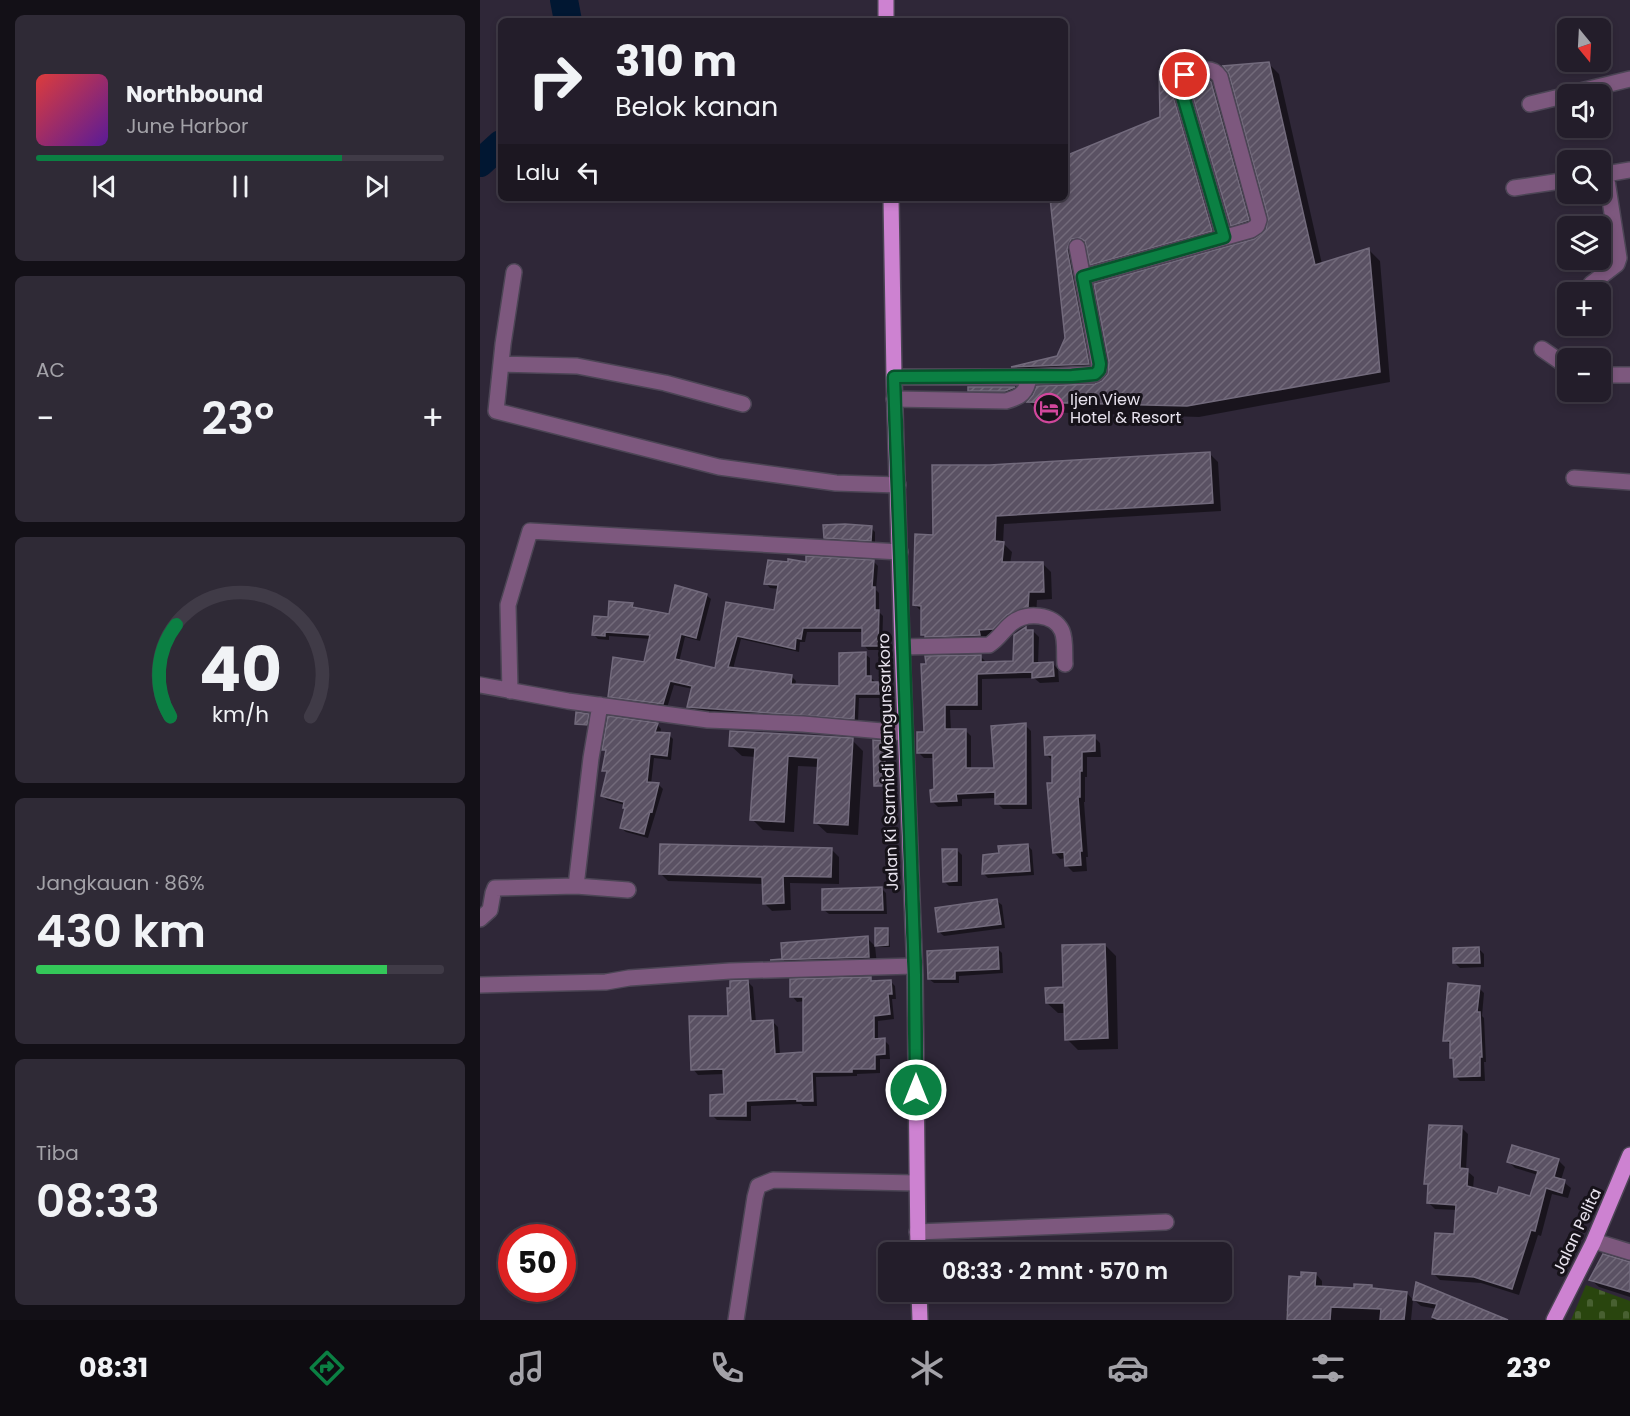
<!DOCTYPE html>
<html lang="id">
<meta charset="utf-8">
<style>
body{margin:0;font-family:Poppins,sans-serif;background:#2f2a36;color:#f1f3f6;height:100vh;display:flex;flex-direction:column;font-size:22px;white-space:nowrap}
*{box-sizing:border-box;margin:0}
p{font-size:20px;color:#a3a2a8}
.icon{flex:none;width:33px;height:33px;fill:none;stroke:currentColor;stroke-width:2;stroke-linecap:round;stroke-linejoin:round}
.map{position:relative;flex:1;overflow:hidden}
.side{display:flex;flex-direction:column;gap:15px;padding:15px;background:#131017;width:480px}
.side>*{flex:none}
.hud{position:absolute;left:18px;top:18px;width:570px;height:183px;border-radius:9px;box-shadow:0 3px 9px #0003,0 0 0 2px #403b47;background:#231d2a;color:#f1f3f6;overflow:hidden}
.needle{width:39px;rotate:162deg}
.controls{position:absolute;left:1077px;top:18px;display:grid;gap:12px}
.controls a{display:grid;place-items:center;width:54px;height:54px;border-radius:9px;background:#231d2a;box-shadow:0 3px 9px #0003,0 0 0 2px #403b47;font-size:30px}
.speed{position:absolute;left:18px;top:1224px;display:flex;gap:12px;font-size:30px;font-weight:700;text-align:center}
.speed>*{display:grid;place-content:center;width:78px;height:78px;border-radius:50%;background:#231d2a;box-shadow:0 3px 9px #0003,0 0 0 2px #403b47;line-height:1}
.speed .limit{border:9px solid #d22;background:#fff;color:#111}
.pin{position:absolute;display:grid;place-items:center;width:51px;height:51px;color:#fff;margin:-26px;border:3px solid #fff;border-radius:50%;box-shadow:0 2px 6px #0007}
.me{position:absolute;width:66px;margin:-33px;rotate:0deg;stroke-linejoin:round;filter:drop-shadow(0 0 4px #0008)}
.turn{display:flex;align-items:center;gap:21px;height:126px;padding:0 18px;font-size:27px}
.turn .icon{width:78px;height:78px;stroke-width:2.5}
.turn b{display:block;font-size:42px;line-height:51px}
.then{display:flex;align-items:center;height:57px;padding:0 18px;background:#0003;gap:12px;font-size:22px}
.big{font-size:45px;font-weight:600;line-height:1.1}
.side .tile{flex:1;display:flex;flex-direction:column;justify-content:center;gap:9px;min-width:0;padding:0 21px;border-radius:9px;background:#2f2a36}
.side .dial{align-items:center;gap:0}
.dial svg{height:156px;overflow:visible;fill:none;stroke:#403b47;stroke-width:7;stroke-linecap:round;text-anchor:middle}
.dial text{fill:#f1f3f6;stroke:none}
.song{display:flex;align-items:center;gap:18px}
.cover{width:72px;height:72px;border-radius:9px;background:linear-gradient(135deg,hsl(0 70% 55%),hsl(270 70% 35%))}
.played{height:6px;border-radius:3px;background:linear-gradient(90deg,#0b8043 75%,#403b47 75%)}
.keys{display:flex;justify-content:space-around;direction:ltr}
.heat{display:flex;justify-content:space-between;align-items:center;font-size:33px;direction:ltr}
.charge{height:9px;border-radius:4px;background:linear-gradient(90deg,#34c759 86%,#403b47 0)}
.trip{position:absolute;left:398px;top:1242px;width:354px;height:60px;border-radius:9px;background:#231d2a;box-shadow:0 3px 9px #0003,0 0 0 2px #403b47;font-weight:600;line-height:60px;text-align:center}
.menu{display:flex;height:96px;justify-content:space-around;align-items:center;background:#0e0c11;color:#a3a2a8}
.menu .icon{width:42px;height:42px}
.menu .active{color:#0b8043}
.menu b{font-size:27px;color:#f1f3f6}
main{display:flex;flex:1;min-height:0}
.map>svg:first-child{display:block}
.cemetery{fill:url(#cemetery-stones)}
.shadow{fill:#0007}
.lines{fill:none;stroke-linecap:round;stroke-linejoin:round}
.river{stroke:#011732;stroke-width:28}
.building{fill:url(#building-hatch);stroke:#726a7c;stroke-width:1.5}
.minor-casing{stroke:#4c4555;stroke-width:18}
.major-casing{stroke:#4c4555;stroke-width:18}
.minor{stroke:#7d587e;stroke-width:15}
.major{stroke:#cd82d1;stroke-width:15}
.route-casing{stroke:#07532c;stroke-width:15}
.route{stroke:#0b8043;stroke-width:10}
.labels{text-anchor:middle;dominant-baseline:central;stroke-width:6;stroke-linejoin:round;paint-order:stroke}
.poi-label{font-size:16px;fill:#e7e2ed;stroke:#161219;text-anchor:start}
.street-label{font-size:16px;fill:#e7e2ed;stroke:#161219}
</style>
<main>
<section class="side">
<div class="tile">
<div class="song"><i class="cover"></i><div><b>Northbound</b><p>June Harbor</p></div></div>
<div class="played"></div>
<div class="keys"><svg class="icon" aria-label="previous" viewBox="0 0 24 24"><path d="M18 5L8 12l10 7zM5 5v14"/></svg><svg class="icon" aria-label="pause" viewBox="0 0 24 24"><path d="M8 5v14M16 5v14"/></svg><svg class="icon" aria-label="next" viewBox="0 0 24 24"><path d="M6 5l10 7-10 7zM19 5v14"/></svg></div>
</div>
<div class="tile"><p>AC</p>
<div class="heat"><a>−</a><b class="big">23°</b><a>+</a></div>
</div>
<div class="tile dial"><svg viewBox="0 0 100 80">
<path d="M14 69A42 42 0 1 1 86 69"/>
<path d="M14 69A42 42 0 0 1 17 22" stroke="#0b8043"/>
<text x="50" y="56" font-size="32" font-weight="700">40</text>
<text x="50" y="72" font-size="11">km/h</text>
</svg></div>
<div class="tile"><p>Jangkauan · 86%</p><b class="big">430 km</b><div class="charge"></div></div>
<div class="tile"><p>Tiba</p><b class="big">08:33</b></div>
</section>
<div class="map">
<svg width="1150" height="1320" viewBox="0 0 1150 1320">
<defs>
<pattern id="cemetery-stones" width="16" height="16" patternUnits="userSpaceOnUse" patternTransform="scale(1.5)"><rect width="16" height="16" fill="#29450e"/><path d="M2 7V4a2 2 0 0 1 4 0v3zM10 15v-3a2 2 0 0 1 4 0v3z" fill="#486031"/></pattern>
<pattern id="building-hatch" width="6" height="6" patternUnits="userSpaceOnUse" patternTransform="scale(1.5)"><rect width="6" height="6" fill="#5a5163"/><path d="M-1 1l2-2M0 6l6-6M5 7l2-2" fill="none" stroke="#726a7a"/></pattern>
</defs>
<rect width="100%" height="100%" fill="#2f2738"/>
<path class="cemetery" d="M1106 1285 1150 1301V1320H1091Z"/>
<path class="shadow" d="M788 63 799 74 842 264 889 250 900 261 910 382 719 417 559 412 549 402 623 382 787 231 790 217Z
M697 71 707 81 701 93 742 241 622 275 612 264 608 249 602 250 619 375 544 377 534 368 578 357 587 339 571 198H585V157L681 118 680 72Z
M730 83 742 94 779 230 763 236 752 225Z
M490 388H534L544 398 500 401 489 390Z
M729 453 738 462 741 511 524 524 523 543 532 552 530 564H563L571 572 572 599 557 600 556 615 522 637 451 643 442 634 443 613 435 605 454 536 510 466Z
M391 528 395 532V544L350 542 345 537Z
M394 562 398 566 396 590 399 593V612L403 616 402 650H388L384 645V632H327L325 642H320L319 652 261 639 253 669 312 677 316 681 315 685 360 688 385 654 390 658V677L402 688V698H379L378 722 213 711 209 707 213 689 194 685 187 708 134 700 130 696 165 663 171 639 129 636V640L118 639 114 635 129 618 152 604 156 609 190 616 226 595 231 599 220 641 205 637 199 662 236 670 247 604 295 612 299 589 290 588 286 583 328 564Z
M546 629 553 631 559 637 558 664 572 663 578 669 579 682 560 683 554 678 502 679V710H470L471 730H485L491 736V769H516L545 725 551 731 552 809H523L517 803V798L482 799V806L458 807 452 801 456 791 455 758H444L438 752 446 734 443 666 500 656 507 663 534 662 535 636Z
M108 715 110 717 109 726 99 725 96 723Z
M177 724 181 729 180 734 189 735 193 739 191 760 174 758 171 784 179 785 183 789 168 838 146 832 141 828 146 809 145 805 127 800 123 796 128 774 124 770 127 752 124 749Z
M614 737 620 743 621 757H607V777H605V802H604L608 857H606L607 871 593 872 587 866 586 858 580 859 574 852 573 761 567 755Z
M372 740 383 751 378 835 347 833 336 823 339 767 318 766 314 832 283 830 272 819 276 757 262 756 251 746Z
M404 742 406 745 407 787H398L396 785Z
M548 846 552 850 554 875 508 878 503 873 520 855Z
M351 849 359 857V884L310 883 311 910 292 911 284 903 283 884 188 881 180 873Z
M477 850 482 855V886H469L464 881Z
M402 889 406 893 407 914H349L344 910Z
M517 901 522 905 525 928 464 936 459 932Z
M407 930 409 932 410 947H399L397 945Z
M387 938 395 946 397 965 300 968 294 961H304L303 944Z
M625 945 636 956 638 1049 598 1050 587 1039 586 1013H578L567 1003 585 989Z
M518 949 522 953 523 973 479 976V983H454L449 979Z
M999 949 1004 954V967L980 968 975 963Z
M390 978 394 982 410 981 415 986 416 999H412L414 1019 398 1021V1040H404L409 1045 410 1059H400V1073L377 1074V1076L336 1077 337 1106H323L321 1104 271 1106V1121L237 1120 232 1115 245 1095V1074L218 1075 213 1069 250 1018 268 982 273 987 276 1023 293 1022 298 1027 300 1055 325 1054V1001L317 1002 312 996Z
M999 988 1004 993 1002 1016 1004 1018 1006 1062H1004L1005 1081H980L975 1076V1061L972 1058 971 1045 965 1040Z
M981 1127 988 1134 986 1170 994 1177 993 1189 1018 1196 1051 1198 1058 1175 1035 1168 1029 1162 1078 1160 1085 1167 1081 1180 1091 1188 1088 1198 1072 1194 1061 1236 1058 1235 1039 1295 1001 1283 960 1280 953 1273 975 1235 977 1210 955 1209 948 1202 949 1187 946 1183Z
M1148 1263H1150V1297L1119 1287 1111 1280Z
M836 1274 842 1281V1288L875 1289 892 1287 894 1289 927 1293 933 1300 931 1320H806V1311L809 1312 822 1278Z
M937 1284 1022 1320H952L957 1309 941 1306 934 1300Z"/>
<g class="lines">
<path class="river" d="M84 0 88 21
M0 163 21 144"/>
</g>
<path class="building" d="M789 62 835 265 889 248 900 372 707 406 547 402 553 395 557 386 615 384 622 381 628 374 629 362 614 284 774 239 786 230 788 217 749 74 743 66Z
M698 69 691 82V89L732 231 610 265 605 241 600 238 591 239 587 249 609 364 531 367 577 356 585 338 570 198H585V156L680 117 679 71Z
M727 79 731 82 769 220 751 226 710 87 712 83Z
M488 387H535L525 391H488Z
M730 452 733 503 516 516 515 541 524 542 522 562H563L564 592H549L548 607 527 615 513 629 499 630 500 635 445 637V635H441V606L433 605 435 534 453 535 452 465H510Z
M365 524 392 526 391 541 344 538 343 525Z
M326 556 394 560 392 587H395V610H399L398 646H382V628H323L321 639 316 638 315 649 257 636 248 667 312 675 311 684 359 686V653L386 652V676H391V682H398L399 694H375L374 719 207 707 212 686 190 681 183 704 128 697 133 657 164 662 170 635 125 632V636L112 635 114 616 128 617 129 601 153 603 152 607 189 614 195 585 227 594 216 638 201 634 195 659 235 668 246 602 294 610 298 585 284 584 288 560 308 562V559L326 562Z
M546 627V630H553V663L573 662 574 676 552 678V672L497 674V705H465V729H486V768H514L511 726 546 723V804H515V792L476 794 477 801 451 802 450 790 454 789 453 753H437V732H444L441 664H446L445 656 501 655V662L533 661 534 635Z
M96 712 109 714 107 725 95 724Z
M128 716 178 723 175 732 190 733 187 756 170 754 167 782 179 783 172 812 170 811 164 834 140 828 145 808H143L144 802 121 796 127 771H122L126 750H122Z
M250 731 373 738 368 825 334 823 338 758 308 756 304 822 270 820 275 748 249 746Z
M615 735V751L602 752V771H600V797H598L602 851H600L601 865 585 866 584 852 573 853 567 783H572V755H565L564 737Z
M393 740 404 741 406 786H394Z
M180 844 352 848 351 877 303 876 304 903 283 904 282 877 179 874Z
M548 844 550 871 502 874 503 855 519 853 518 846Z
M462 849H477V881L463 882Z
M402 887 403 910H342V889Z
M517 899 521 924 458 932 455 908Z
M395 928H408V945L395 946Z
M388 936 389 957 290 960 302 959 301 943Z
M625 944 628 1038 585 1040 584 1003H566L565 988 583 987 582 945Z
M518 947 519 969 475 971V979H448L447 951Z
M999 947 1000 963H973V948Z
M391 977V981L411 980 412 994H408L410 1014 394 1016V1039L405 1038V1054L395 1055V1069H372V1072H332L333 1101H317V1099L266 1101V1116H230V1095L244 1094 243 1069 211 1070 209 1016H248L247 988H250V981L268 980 271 1021 293 1020 295 1054 323 1052V997H310V979Z
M968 983 1000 986 997 1012H1000L1002 1057H1000V1076L974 1077 973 1058H970V1041H963Z
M949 1125 982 1126 980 1168 988 1169 987 1186 1017 1194 1019 1187 1050 1196 1058 1171 1027 1162 1032 1145 1079 1159 1074 1177 1085 1180 1082 1193 1066 1188 1055 1231 1051 1230 1032 1289 994 1277 952 1274 955 1233 974 1234 976 1205 947 1203 948 1184H944Z
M1123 1254 1150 1262V1292L1109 1280Z
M821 1272 836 1273 835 1286 874 1288V1284L892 1285V1288L927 1292 924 1320H900L901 1309 851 1307 850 1320H807L809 1276 821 1277Z
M936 1282 1028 1320H959L952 1317 957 1304 933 1300Z"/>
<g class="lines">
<g class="minor-casing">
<path id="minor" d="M1088 94 1150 79
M1050 104 1088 95
M1120 175 1150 170
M1034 188 1088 180
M34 272 23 344 16 411 239 467 356 483 418 485
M603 277 771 230 777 226 779 220 740 77C732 65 717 70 705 75L700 86 744 237
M1111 284 1137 264 1139 258 1126 174
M1062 349 1088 367
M21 364 97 366 185 383 263 404
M1120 375H1150
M414 377H549L615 374 619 370V364L597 247
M414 399 526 401C541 397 547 392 549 377
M1094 478 1150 482
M422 647 509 645C519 639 523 630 532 623 546 612 574 613 582 631 586 640 584 654 585 664
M0 685 88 701 228 720 323 724 425 733
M30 691 28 605 50 531 420 552
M96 886 111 758 120 705
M0 919 10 910 13 893 15 888 96 886 148 890
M0 985 126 982 149 978 250 971 434 966
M437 1232 686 1222
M1114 1241 1150 1252
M256 1320 275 1197 278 1186 293 1180 436 1183"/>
</g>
<g class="major-casing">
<path id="major" d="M406 0V21
M411 198 414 377 422 647 435 975 438 1252
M439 1292 440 1320
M1074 1320 1113 1243 1150 1155"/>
</g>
<use href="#minor" class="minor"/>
<use href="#major" class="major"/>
</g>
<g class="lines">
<g class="route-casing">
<path id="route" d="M436 1090 435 975 414 377 592 376 615 374 619 370 620 364 603 277 744 237 700 86 705 75"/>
</g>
<use href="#route" class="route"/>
</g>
<defs>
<g id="hotel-ring" transform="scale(1.5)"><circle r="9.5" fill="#161219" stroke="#d1479c" stroke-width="1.5"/><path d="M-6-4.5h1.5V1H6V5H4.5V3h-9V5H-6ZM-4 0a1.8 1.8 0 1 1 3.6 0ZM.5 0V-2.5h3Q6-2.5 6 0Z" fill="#d1479c"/></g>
</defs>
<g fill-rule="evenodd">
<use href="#hotel-ring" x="569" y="408"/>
</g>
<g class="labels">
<g class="poi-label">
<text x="590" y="399">Ijen View<tspan x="590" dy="18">Hotel &amp; Resort</tspan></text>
</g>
<g class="street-label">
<text transform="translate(408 762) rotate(-92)">Jalan Ki Sarmidi Mangunsarkoro</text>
<text transform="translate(1097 1231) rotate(-65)">Jalan Pelita</text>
</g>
</g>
</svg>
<div class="controls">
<a><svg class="needle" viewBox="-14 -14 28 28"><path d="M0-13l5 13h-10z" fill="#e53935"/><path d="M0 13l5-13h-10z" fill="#a3a2a8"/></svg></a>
<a><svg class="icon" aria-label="sound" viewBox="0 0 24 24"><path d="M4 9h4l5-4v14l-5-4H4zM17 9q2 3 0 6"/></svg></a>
<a><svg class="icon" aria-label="search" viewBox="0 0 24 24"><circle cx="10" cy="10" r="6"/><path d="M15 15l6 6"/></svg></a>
<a><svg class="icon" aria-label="layers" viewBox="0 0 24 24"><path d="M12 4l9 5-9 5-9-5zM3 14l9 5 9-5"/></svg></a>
<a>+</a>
<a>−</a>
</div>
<div class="speed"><div class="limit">50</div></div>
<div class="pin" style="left:705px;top:75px;background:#d93025"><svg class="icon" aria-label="arrive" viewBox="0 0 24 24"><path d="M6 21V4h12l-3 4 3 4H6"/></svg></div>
<svg class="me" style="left:436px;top:1090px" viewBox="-20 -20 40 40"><circle r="17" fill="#0b8043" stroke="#fff" stroke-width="3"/><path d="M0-11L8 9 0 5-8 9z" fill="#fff"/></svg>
<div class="trip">08:33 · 2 mnt · 570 m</div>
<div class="hud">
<div class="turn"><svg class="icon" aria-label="right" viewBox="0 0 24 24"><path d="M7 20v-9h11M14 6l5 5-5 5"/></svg><div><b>310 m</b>Belok kanan</div></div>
<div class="then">Lalu<svg class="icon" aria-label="left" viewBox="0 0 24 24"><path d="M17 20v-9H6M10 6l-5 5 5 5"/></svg></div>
</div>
</div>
</main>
<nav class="menu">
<b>08:31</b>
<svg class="icon active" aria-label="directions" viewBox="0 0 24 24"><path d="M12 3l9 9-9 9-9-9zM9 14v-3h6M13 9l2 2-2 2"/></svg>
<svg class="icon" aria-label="music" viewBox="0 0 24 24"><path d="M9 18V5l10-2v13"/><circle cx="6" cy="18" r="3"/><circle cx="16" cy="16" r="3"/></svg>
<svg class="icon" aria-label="phone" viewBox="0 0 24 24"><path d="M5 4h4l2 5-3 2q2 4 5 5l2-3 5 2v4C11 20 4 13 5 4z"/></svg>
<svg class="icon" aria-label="climate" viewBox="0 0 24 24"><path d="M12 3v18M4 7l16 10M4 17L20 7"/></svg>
<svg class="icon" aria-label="car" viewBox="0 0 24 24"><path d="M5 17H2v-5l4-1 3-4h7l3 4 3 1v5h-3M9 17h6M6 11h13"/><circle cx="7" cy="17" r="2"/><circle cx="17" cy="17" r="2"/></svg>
<svg class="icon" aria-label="filters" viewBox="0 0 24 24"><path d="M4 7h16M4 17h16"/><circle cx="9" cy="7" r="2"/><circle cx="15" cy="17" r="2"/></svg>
<b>23°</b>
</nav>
